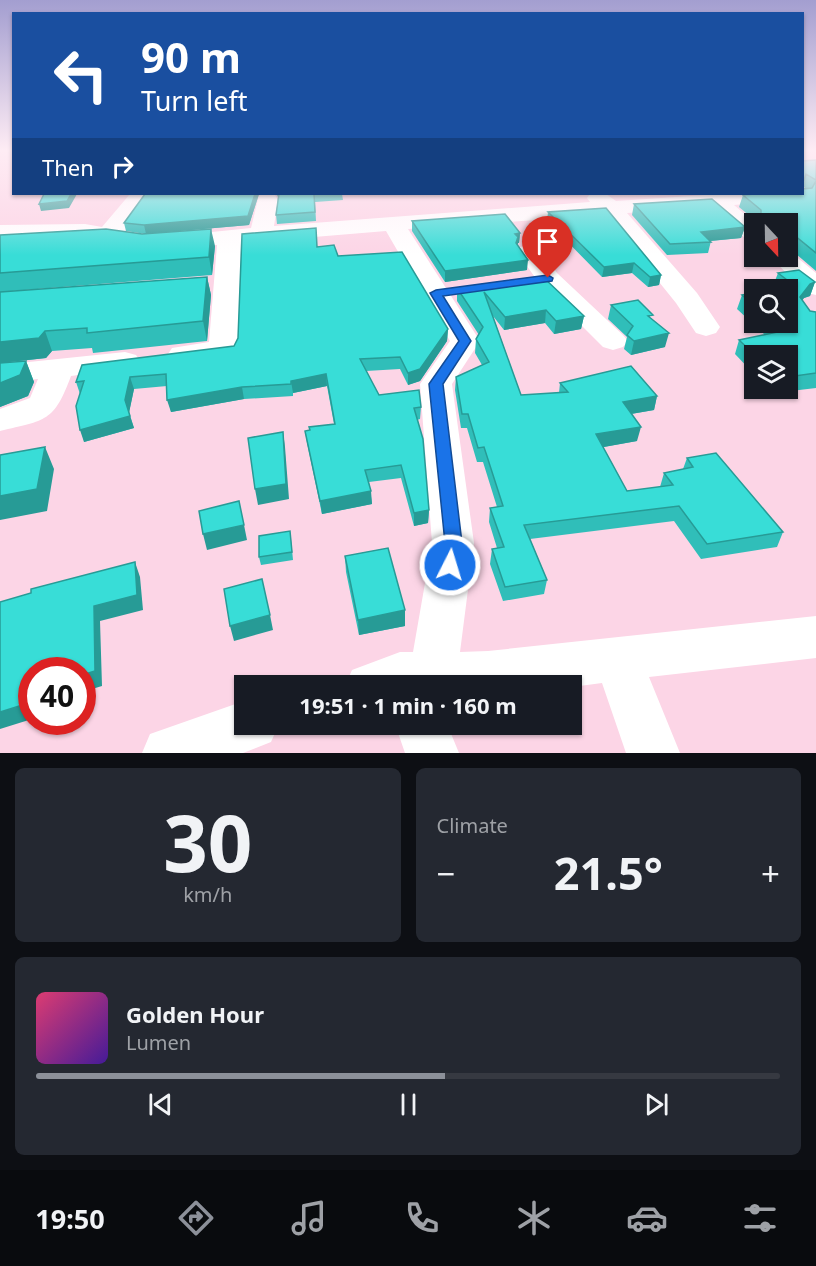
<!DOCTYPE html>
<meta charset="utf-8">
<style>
body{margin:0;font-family:"Noto Sans",sans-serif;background:#242831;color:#f1f3f6;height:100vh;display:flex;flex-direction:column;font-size:22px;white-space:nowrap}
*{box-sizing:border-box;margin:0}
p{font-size:20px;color:#9ea1a6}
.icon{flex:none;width:33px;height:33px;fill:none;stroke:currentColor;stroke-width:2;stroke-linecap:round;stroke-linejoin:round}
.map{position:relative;height:753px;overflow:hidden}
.panel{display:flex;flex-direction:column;gap:15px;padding:15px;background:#0d0f14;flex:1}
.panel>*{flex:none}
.top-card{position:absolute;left:12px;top:12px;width:792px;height:183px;border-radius:0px;box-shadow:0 2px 4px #0004;background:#1a4fa0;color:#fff;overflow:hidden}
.needle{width:39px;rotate:158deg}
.controls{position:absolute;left:744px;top:213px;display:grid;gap:12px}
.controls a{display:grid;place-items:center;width:54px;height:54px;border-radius:0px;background:#171b24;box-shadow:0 2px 4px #0004;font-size:30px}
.speed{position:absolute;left:18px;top:657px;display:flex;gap:12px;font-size:30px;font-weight:700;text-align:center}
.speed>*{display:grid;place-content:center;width:78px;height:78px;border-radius:50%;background:#171b24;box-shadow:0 2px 4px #0004;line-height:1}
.speed .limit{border:9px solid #d22;background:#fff;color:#111}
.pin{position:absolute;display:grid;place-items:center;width:51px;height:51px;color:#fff;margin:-62px -26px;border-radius:50% 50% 50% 0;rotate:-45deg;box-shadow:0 0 6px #0007}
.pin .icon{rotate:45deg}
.me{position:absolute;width:66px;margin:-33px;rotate:5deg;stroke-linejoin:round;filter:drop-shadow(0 0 4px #0008)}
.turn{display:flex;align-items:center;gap:21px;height:126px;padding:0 30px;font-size:27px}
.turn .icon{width:78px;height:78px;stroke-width:2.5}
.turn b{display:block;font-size:42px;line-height:51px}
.then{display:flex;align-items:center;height:57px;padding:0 30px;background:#0003;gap:12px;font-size:22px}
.big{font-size:45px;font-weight:700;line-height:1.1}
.panel .card{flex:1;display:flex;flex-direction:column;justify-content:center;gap:9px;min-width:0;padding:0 21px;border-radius:9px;background:#242831}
.panel .dial{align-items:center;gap:0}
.dial b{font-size:78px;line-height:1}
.song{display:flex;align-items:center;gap:18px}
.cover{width:72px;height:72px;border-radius:9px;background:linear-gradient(135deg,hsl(340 70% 55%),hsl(260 70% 35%))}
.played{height:6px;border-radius:3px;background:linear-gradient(90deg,#8c9099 55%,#363941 55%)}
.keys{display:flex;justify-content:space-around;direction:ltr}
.heat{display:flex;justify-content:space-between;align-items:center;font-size:33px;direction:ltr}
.panel .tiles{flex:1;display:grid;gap:15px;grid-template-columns:1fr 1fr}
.card:last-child{grid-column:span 2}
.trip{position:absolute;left:234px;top:675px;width:348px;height:60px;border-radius:0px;background:#171b24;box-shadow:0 2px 4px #0004;font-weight:700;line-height:60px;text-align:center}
.tab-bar{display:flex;height:96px;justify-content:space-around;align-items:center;background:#090b0e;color:#9ea1a6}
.tab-bar .icon{width:42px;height:42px}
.tab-bar .active{color:#8c9099}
.tab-bar b{font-size:27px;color:#f1f3f6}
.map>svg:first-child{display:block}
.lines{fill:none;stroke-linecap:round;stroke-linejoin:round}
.minor{fill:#fff;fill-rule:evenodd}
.wall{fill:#30beb9}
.shaded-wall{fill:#279b96}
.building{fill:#38ddd7;stroke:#279b96;stroke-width:1.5}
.route{fill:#1a73e8;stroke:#114b97;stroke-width:1.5}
</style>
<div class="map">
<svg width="816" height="753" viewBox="0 0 816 753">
<rect width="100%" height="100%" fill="#fcd5e6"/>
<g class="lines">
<path class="minor" d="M802 188 811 194 808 198 734 205 756 224 754 241 746 239 710 207 627 213 697 293 720 327 716 333 706 336 696 333 676 303 605 215 408 229 480 341 452 384 474 543 460 652 488 651 816 616V658L649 677 680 753H626L602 683 572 687 345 686 352 670 400 652H413L432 543 420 384 450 341 386 231 241 243 238 350 234 356C215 361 191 365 172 360L168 354 172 348 209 342 217 245 171 249 163 247 159 242 163 237 251 228 259 195H275L278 200 274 226 590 202 587 198 590 194H606L616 201 721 194H802Z
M130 194H151L118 241 110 243 85 238 0 239V225L85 224 102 227Z
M529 245 538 247 557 273 623 335 628 341 623 347 613 350 603 347 539 283 517 252 520 247Z
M788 250 816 273V295L807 293 769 256H788Z
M125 352 136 355 140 361 136 367 71 376C54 422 46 420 0 431V409L30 398 38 379 0 383V365Z
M244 701V724H279L271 742 243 753H142L150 734Z
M395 724H447L459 753H405Z"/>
</g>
<path class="wall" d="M816 160V271L789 248 788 250V224H757V222L739 207 743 195 807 189 802 186V161Z
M145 194H259L249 225 146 234 126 231 124 223Z
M276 194H342L343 200 315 202 316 221 277 224 276 215 278 197Z
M634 204 745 227 741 238 711 241 708 253 667 255 632 215Z
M548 212 661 275 659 285 648 287 632 273 602 277 547 221Z
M412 221 520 233 519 243H518L517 245 527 270 445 282 412 231Z
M142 234 215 246 212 275 0 292V235Z
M317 247 338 256 448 329 447 341 420 381 408 385 400 369 366 371 379 395 421 407 420 419 417 420 429 510 428 523 414 526 401 478 369 482 372 504 322 514 307 443 305 431 334 424 327 386 293 393V396L244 399 171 412 167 386 134 389 129 412 134 428 84 442 80 394 76 382 234 346Z
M778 273 815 282 810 296 804 298 802 300 810 311 816 312V388L774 393 769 388H788V356H754V374L735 354 739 340 765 335 737 309 742 295 754 293V322H788L777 289 773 286Z
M207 277 211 295 207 341 93 353 92 348 52 351 46 358 2 363 26 361 34 382 28 396 0 407V292Z
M543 277 584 316 581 329 554 334 545 323 504 330 493 316 521 395 559 393 560 383 657 396 654 410 631 414 637 441 603 447 627 491 660 487 664 473 683 469 687 458 783 532 777 547 701 559 674 521 530 539 547 580 544 594 503 601 490 564 492 549 497 548 489 522 490 508 497 507 483 462H477L467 428H461L455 390 456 377 482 365 475 353 476 339 479 335 457 301V288Z
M611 305 652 319 665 347 631 355 624 349 627 337 608 319Z
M291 539 293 560 261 565 259 557Z
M345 556 405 626 359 635 346 572Z"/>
<path class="shaded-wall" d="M71 194H77L69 208 41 211 39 204Z
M255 194H259L249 225 146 234 144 225Z
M745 227 741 238 698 242 701 232Z
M211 229 215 246 212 275 209 257Z
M520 233 519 243H518L517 247 515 234Z
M794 235 789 248 788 250V247L790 239Z
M528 260 527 270 445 282V271Z
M634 263 632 273 602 277 604 267Z
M661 275 659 285 648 287 650 277Z
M207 277 211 295 207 341 203 321Z
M815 282 810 296 804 298 795 311 800 297 810 284Z
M546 310 545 323 504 330 505 317Z
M584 316 581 329 554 334 556 321Z
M448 329 447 341 420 381 408 385V373Z
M45 331 52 351 46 358 0 363V342Z
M669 333 665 347 631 355 634 341Z
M26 361 34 382 28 396 0 407V383Z
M326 374 327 386 293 393 291 381Z
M130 377 134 389 129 413 125 400Z
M242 387 244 399 171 412 167 400Z
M657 396 654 410 619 416 623 402Z
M130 416 134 428 84 442 80 430Z
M641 427 637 441 593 449 596 434Z
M283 432 285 447 289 499 258 505 255 489Z
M45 447 54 469 47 511 0 520V496Z
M371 491 372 504 322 514 320 501Z
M429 510 428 523 414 526V513Z
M244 525 247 540 207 550 203 534Z
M135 562 140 577 143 610 100 621 102 686 82 692V675L94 606Z
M405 610V626L359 635 358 620Z
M270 615 273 630 234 641 230 626Z
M32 702V719L0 729V712Z"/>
<path class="building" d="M816 160V180L806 174 804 180H802V161Z
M816 181V253L794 235 790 239 788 237V224H769L768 223H761V210L743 195 755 194H802V189L812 188Z
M44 194H71L67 201 39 204Z
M145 194H255L248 216 144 225 124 223Z
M279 194H324H314L315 212 276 215Z
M712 199 745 227 701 232 711 242 670 244 634 204Z
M606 208 661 275 650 277 634 263 604 267 548 212Z
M505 214 520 233 515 234 518 237 516 243 528 260 445 271 412 221Z
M316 228 317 247 334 245 338 256 402 252 448 329 420 369 408 373 400 357 360 359 379 395 419 390 421 407 414 408 423 439 429 510 414 513 401 465 365 470 371 491 320 501 305 431 310 430 309 427 335 424 326 374 291 381V384L242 387 167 400 166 374 130 377 125 400 130 416 80 430 76 406 84 381 76 382 82 365 234 346 238 338 242 234Z
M106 229 142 234 211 229 209 257 0 273V235Z
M799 270 815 282 810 284 800 297 810 311 816 312V373L788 377V356H756L739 340 782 331 773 322H788V290H776L795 286 778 273Z
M207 277 203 321 87 333V328L45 331 39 338 0 342V292Z
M543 277 584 316 556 321 546 310 505 317 484 292 521 395 568 392 560 383 631 366 657 396 623 402 641 427 596 434 627 491 673 485 664 473 693 467 687 458 716 453 783 532 707 544 679 506 524 525 547 580 505 587 492 549 504 547 490 508 503 506 484 447 478 448 468 414H462L456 377 489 362 476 339 483 327 457 288Z
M754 293V306L742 295Z
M638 300 653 315 648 316 669 333 634 341 627 335 633 326 611 305Z
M26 361 20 375 0 383V363Z
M283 432 286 484 255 489 248 438Z
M45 447 37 489 0 496V455Z
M239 501 244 525 203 534 199 511Z
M290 531 292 552 259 557V536Z
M388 548 405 610 358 620 345 556Z
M135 562 137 595 94 606 95 671 82 675V670H32V702L0 712V602L31 593V589Z
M262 579 270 615 230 626 224 589Z"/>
<linearGradient id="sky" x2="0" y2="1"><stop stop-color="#a39ed0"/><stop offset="0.59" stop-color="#feecf4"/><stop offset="1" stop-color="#feecf4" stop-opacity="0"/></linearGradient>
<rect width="816" height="255" fill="url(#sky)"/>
<path class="route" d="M548 275 553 278 552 281 443 296 471 341 443 384 462 543 457 571 450 573 444 571 441 565 445 543 429 384 459 341 430 293 436 290Z"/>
</svg>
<div class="controls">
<a><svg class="needle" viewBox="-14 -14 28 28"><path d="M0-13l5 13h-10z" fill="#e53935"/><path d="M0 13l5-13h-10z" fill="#9ea1a6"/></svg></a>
<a><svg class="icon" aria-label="search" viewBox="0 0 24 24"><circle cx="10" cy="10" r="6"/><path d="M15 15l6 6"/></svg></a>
<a><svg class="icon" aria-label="layers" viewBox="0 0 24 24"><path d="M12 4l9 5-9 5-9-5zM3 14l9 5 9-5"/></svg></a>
</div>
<div class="speed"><div class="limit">40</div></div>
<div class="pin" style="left:548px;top:278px;background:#d93025"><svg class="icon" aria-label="arrive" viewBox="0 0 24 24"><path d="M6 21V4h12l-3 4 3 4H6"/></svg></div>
<svg class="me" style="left:450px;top:565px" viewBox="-20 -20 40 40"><circle r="17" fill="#1a73e8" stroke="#fff" stroke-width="3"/><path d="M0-11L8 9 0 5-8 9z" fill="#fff"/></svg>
<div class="trip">19:51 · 1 min · 160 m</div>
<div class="top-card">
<div class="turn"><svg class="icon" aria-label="left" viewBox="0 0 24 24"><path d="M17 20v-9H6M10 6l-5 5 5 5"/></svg><div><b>90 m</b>Turn left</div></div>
<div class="then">Then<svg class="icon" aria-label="right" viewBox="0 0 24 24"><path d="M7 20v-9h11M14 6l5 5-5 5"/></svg></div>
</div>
</div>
<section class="panel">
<div class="tiles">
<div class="card dial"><b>30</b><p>km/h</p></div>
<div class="card"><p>Climate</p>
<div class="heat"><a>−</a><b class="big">21.5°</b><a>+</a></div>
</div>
<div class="card">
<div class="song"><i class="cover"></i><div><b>Golden Hour</b><p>Lumen</p></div></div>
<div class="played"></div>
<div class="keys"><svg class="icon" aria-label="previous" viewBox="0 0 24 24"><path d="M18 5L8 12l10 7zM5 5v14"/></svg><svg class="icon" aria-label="pause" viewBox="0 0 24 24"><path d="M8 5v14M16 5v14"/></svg><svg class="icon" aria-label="next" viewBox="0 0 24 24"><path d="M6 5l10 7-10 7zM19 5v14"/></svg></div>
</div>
</div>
</section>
<nav class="tab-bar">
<b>19:50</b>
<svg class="icon active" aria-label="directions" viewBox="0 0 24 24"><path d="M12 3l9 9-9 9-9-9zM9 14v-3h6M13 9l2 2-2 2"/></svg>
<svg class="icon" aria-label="music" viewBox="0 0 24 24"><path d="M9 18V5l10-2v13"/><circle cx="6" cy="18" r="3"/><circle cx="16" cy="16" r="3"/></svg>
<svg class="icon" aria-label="phone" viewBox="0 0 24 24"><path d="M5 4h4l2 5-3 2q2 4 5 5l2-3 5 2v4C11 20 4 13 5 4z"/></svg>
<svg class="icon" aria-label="climate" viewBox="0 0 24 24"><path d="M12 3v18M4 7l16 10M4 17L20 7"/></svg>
<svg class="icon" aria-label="car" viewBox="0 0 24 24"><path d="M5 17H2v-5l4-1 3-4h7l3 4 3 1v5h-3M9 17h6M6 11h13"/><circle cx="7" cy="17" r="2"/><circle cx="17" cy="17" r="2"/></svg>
<svg class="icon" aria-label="filters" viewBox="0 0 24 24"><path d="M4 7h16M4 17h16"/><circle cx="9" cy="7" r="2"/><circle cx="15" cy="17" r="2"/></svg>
</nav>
